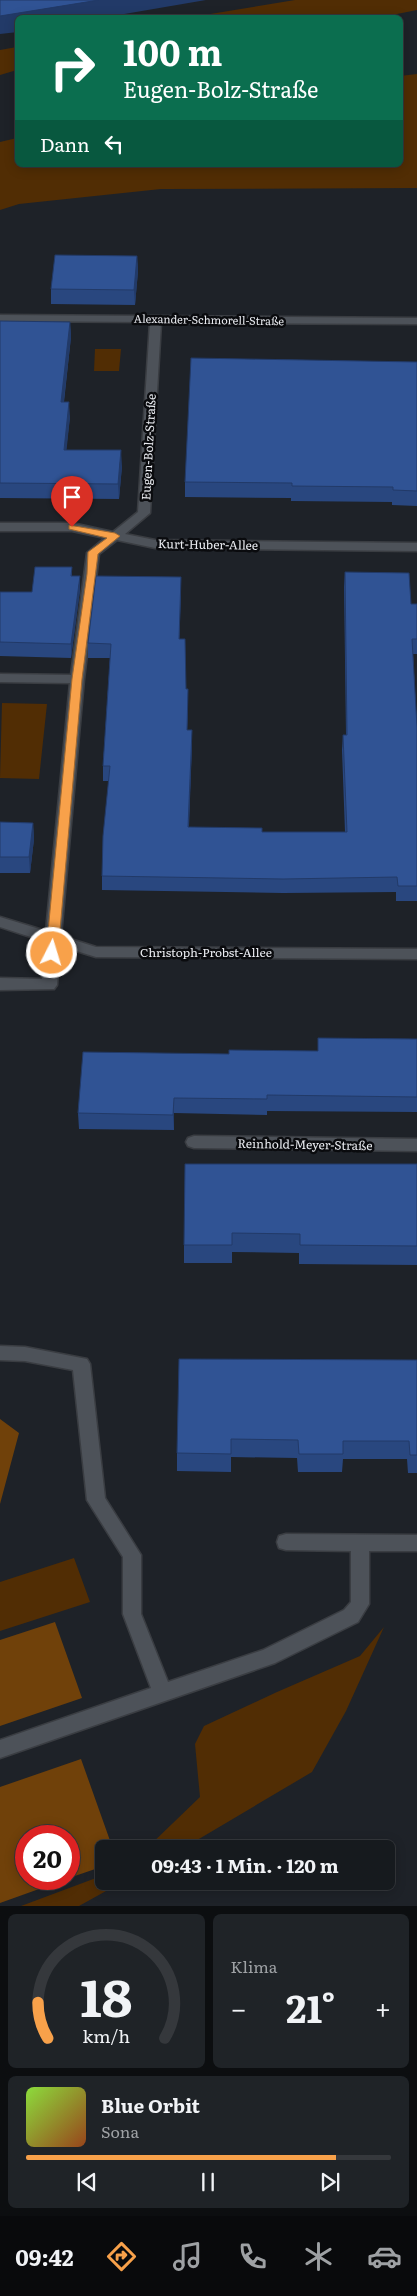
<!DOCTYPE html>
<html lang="de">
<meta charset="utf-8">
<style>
body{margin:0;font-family:Literata,serif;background:#1f2327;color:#f1f3f6;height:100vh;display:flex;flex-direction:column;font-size:19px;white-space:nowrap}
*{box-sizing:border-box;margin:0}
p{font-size:16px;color:#9ea1a4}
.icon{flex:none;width:28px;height:28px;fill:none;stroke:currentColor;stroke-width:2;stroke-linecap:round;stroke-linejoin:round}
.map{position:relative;height:1906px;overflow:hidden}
.sheet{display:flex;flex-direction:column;gap:8px;padding:8px;background:#0c0e10;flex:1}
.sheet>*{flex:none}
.guide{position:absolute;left:15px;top:15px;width:388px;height:152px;border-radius:8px;box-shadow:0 2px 12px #0003,0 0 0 1px #35383c;background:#0b6e4f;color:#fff;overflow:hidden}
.speed{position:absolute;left:15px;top:1825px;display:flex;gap:10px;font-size:25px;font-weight:700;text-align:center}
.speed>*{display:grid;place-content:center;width:65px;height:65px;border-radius:50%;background:#161a1e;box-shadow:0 2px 12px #0003,0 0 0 1px #35383c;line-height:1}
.speed .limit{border:8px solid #d22;background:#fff;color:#111}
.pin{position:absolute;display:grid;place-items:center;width:42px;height:42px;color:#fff;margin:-51px -21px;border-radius:50% 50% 50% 0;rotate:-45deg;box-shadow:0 0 5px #0007}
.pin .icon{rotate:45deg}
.me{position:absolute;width:55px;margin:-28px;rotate:5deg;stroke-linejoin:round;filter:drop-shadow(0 0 4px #0008)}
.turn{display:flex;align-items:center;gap:18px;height:105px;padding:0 25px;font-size:22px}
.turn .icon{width:65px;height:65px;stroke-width:2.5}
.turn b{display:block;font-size:35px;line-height:42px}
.then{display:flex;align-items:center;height:48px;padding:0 25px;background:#0003;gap:10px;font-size:19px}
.big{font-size:38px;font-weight:700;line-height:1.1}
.sheet .widget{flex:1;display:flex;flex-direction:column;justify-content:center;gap:8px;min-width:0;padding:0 18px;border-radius:8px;background:#1f2327}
.sheet .dial{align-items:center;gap:0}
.dial svg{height:130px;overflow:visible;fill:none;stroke:#35383c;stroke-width:7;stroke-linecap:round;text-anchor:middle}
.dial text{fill:#f1f3f6;stroke:none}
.song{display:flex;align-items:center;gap:15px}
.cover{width:60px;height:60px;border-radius:8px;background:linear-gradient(135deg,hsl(90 70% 55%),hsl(20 70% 35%))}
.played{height:5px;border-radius:2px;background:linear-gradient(90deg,#f8a14a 85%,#35383c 85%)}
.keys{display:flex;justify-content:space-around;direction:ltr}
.heat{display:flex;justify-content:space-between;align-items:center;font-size:28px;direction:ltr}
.sheet .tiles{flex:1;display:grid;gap:8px;grid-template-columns:1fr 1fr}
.widget:last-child{grid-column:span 2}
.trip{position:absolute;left:95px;top:1840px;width:300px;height:50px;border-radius:8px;background:#161a1e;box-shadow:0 2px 12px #0003,0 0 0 1px #35383c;font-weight:700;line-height:50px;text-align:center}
.dock{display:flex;height:80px;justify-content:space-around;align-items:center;background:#090a0c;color:#9ea1a4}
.dock .icon{width:35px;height:35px}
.dock .current{color:#f8a14a}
.dock b{font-size:22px;color:#f1f3f6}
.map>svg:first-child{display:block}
.green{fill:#512d04}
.water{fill:#70410a}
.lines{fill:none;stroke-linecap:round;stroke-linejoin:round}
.minor-casing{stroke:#3a3d42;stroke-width:3}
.minor{fill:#4d5259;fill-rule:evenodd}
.wall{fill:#29477f}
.shaded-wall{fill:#223a68}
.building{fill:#305394;stroke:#223a68}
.route{fill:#f8a14a;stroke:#a16930}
.labels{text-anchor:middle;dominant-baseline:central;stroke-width:5;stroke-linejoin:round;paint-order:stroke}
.far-street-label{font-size:11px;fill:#ebedf2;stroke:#0a0b0e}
.street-label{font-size:12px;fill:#ebedf2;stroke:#0a0b0e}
</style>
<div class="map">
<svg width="417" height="1906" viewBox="0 0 417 1906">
<rect width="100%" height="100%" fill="#1e2228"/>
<path class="green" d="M295 0H417V10L377 18 192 17Z
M17 47V70L0 75V50Z
M417 74V188L161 189 19 204 0 210V142L17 138 18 165H400V76Z
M95 349H121L119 371H94Z
M2 703 47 704 39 779 0 778Z
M74 1558 90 1602 0 1631V1582Z
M384 1627 346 1711 312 1772 182 1849H146L200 1797 195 1744 204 1726 277 1692 360 1656Z
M104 1875V1881H124L79 1906H21Z"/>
<path class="water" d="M0 1419 19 1433 0 1504Z
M55 1622 82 1698 0 1726V1640Z
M81 1759 113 1849H104V1866L69 1878V1836H26V1879H67L0 1903V1787Z"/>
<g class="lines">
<g class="minor-casing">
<path id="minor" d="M0 315 417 318V324L161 323 150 513 125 534 155 540 417 543V551L155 548 117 540 99 554 84 679 61 936 96 947 417 949V959L96 957 60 946 57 985 54 989 0 990V978L42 979 46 942 0 927V917L46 931 70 683 0 682V674L71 675 87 553 105 538 72 531H0V523H72L113 532 138 512 150 322 0 321Z
M194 1136 417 1139V1151L194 1148 188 1146 186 1142 188 1138Z
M0 1346 25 1347 87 1359 90 1364 105 1498 141 1555V1614L168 1682 263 1650 344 1610 351 1602V1551L286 1550 279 1548 277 1542 279 1536 286 1534 417 1535V1551H369V1604L358 1622 275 1663 0 1758V1740L151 1688 123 1614V1557L87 1500 73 1370 25 1361 0 1360Z"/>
</g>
<use href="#minor" class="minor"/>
</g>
<path class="wall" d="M137 256 138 271 135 305 51 304V289Z
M0 321 70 322 71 337 64 402 70 417 66 450 122 466 119 499 0 498Z
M417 362V506L392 505V502L291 501V498L185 497V482Z
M72 567V576L80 590 71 658 0 656V592H32Z
M345 572 411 604H417V654H413L417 727V901H396V892L283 893 102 890V876L109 781H103V766L110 658H88V643L181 591 179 639 186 689 188 704 187 730 192 744 189 827 262 832H345L342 750 343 735H346L344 587Z
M0 822 33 823 34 839 30 873H0Z
M318 1038 417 1039V1112L267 1111V1115L174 1113V1130L79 1129 78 1113 229 1054 318 1051Z
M417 1164V1265L299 1264V1253L232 1252V1263H184V1245Z
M417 1360V1473H408L407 1459H343L342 1472H298L297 1458 231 1457V1472L177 1471V1453Z"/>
<path class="shaded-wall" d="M99 0H206L101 18H18V32L0 34V16Z
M137 256 138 271 135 305 134 290Z
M70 322 71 337 62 417 61 402Z
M69 402 70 417 65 465 64 450Z
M121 450 122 466 119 499 118 484Z
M80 576V590L71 658V644Z
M181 577V591L179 654V639Z
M192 730V744L188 842V827Z
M33 823 34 839 30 873 29 857Z
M174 1098V1130L173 1115Z"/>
<path class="building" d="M0 0H99L0 16Z
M55 255 137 256 134 290 51 289Z
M0 321 70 322 61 402H69L64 450H121L118 484 0 483Z
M191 358 417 362V491L393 490V487L292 486V483L185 482Z
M35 567H72L71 576H80L71 644 0 642V592H32Z
M345 572 409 573 411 604H417V639H412L417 727V886H398L397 877 283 879 102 876 103 836 110 766H103L111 644 88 643 96 576 181 577 179 639H185L186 689H188L187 730H192L188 827 262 828V832H347L343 735H347Z
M0 822 33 823 29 857H0Z
M318 1038 417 1039V1097L267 1095V1099L174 1098 173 1115 78 1113 83 1052 229 1054V1050L318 1051Z
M185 1164H417V1246L300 1245V1234L232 1233V1245H184Z
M179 1359 417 1360V1455H410L409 1441H343V1454H299L298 1440 231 1439V1454L177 1453Z"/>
<path class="route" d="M69 525 115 533 120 536 98 554 82 679 58 953 52 957 46 953 72 679 87 574 88 552 107 538 69 529Z"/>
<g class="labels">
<g class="far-street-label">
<text transform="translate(209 319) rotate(1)">Alexander-Schmorell-Straße</text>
</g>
<g class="street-label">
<text transform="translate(148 447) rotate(-87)">Eugen-Bolz-Straße</text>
<text transform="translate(208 544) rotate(1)">Kurt-Huber-Allee</text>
<text x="206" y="952">Christoph-Probst-Allee</text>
<text transform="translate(305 1144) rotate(1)">Reinhold-Meyer-Straße</text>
</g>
</g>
</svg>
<div class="speed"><div class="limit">20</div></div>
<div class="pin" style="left:72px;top:527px;background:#d93025"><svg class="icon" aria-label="arrive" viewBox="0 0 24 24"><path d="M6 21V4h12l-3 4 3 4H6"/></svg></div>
<svg class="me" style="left:52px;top:953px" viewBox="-20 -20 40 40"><circle r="17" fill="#f8a14a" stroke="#fff" stroke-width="3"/><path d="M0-11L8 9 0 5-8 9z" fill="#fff"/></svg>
<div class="trip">09:43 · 1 Min. · 120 m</div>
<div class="guide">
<div class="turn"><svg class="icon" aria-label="right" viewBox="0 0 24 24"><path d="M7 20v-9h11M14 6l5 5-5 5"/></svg><div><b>100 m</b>Eugen-Bolz-Straße</div></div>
<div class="then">Dann<svg class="icon" aria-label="left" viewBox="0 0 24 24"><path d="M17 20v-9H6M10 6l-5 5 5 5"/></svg></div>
</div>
</div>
<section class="sheet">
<div class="tiles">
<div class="widget dial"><svg viewBox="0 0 100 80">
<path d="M14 69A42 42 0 1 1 86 69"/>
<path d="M14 69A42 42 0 0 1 8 47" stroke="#f8a14a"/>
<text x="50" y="56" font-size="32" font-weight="700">18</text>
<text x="50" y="72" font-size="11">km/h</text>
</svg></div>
<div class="widget"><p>Klima</p>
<div class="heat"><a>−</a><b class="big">21°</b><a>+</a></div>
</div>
<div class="widget">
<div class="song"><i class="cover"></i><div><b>Blue Orbit</b><p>Sona</p></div></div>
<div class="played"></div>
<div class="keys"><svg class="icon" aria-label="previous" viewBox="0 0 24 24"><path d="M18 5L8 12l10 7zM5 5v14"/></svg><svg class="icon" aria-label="pause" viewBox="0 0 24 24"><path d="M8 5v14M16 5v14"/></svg><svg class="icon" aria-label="next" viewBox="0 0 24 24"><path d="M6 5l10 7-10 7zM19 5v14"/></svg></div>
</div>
</div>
</section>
<nav class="dock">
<b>09:42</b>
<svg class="icon current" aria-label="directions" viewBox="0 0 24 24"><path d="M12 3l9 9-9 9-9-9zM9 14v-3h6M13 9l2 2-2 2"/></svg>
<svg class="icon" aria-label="music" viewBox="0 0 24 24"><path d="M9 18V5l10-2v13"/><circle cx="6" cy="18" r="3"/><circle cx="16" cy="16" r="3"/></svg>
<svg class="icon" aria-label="phone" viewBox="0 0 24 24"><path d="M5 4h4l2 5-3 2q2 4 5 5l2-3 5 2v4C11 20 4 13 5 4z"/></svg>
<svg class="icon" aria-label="climate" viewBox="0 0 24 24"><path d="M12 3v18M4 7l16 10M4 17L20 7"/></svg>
<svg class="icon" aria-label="car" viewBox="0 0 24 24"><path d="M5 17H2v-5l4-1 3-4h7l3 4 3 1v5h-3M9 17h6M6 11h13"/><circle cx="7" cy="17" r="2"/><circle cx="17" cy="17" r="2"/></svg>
</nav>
